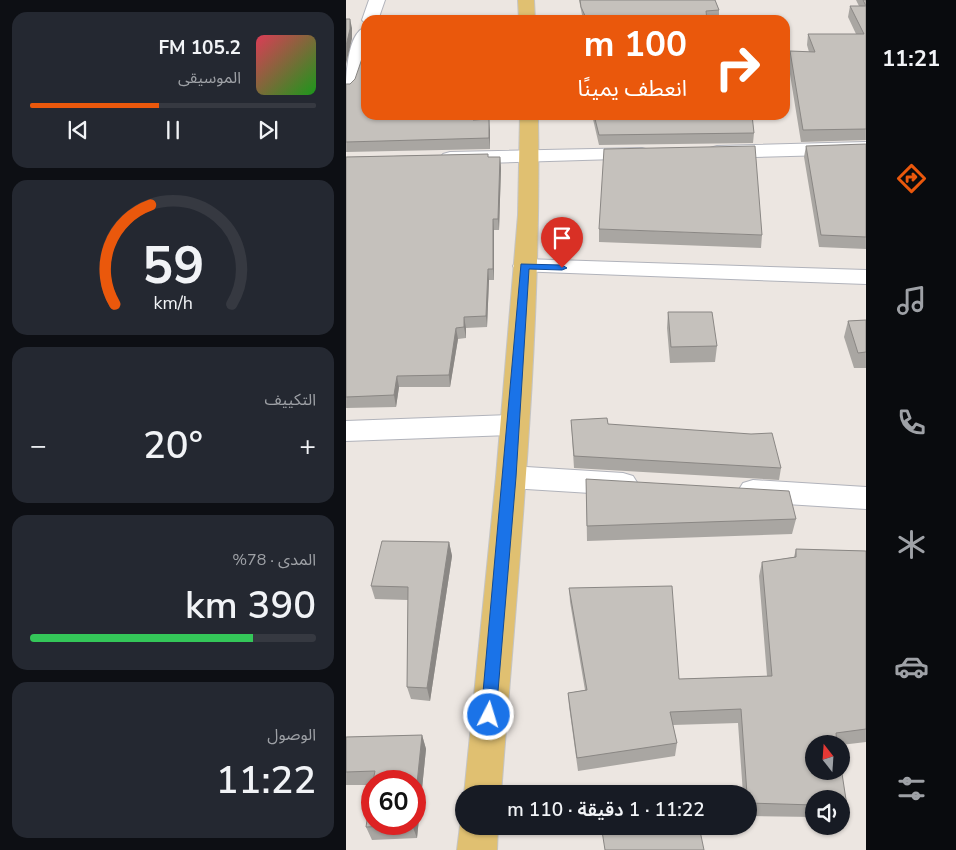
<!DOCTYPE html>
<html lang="ar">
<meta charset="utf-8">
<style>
body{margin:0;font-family:"Nunito Sans","Noto Sans Arabic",sans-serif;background:#242831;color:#f1f3f6;direction:rtl;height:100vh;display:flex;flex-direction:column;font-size:19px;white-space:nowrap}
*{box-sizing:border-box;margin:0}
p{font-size:16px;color:#9ea1a6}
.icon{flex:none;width:28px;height:28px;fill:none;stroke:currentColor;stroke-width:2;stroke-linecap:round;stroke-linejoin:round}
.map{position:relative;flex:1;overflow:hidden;direction:ltr}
.panel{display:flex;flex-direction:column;gap:12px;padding:12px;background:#0d0f14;width:346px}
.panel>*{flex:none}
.hud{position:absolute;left:15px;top:15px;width:429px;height:105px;border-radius:15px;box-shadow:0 1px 4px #0004;direction:rtl;background:#ea580c;color:#fff;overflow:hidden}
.needle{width:32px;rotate:343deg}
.fabs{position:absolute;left:459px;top:735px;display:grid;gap:10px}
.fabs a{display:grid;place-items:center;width:45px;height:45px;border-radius:50%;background:#171b24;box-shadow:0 1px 4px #0004;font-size:25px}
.speed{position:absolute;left:15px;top:770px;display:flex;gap:10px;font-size:25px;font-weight:700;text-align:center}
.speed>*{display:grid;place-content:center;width:65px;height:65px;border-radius:50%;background:#171b24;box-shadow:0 1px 4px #0004;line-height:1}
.speed .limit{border:8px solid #d22;background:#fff;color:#111}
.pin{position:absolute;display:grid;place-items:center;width:42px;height:42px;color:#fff;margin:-51px -21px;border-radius:50% 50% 50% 0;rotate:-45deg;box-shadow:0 0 5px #0007}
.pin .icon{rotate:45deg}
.me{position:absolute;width:55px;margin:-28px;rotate:5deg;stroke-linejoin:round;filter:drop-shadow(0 0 4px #0008)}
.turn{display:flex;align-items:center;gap:18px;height:105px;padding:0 20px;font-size:22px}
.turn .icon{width:65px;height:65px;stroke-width:2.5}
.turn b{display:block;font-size:35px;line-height:42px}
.big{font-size:38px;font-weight:600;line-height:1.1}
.panel .widget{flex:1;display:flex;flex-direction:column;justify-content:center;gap:8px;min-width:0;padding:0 18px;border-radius:15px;background:#242831}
.panel .dial{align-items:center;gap:0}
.dial svg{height:130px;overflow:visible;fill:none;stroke:#363941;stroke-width:7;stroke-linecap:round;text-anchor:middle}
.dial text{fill:#f1f3f6;stroke:none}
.song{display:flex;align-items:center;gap:15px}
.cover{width:60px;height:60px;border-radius:8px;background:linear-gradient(135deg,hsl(350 70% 55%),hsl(120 70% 35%))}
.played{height:5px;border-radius:2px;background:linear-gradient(90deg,#ea580c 45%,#363941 45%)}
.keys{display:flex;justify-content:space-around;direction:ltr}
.heat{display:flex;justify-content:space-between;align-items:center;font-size:28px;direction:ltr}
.charge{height:8px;border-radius:4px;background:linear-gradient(90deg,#34c759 78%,#363941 0)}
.trip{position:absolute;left:109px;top:785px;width:302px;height:50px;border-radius:25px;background:#171b24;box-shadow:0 1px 4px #0004;font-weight:600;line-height:50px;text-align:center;direction:rtl}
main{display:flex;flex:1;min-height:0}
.dock{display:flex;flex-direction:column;width:90px;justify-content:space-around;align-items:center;background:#090b0e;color:#9ea1a6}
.dock .icon{width:35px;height:35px}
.dock .on{color:#ea580c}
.dock b{font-size:22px;color:#f1f3f6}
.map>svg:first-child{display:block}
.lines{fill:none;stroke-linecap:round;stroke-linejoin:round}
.minor-casing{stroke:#b1b3bb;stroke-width:2}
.primary-casing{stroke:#c4c4c4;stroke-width:2}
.minor{fill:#fff;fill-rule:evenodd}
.primary{fill:#e0c071;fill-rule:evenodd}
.wall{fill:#a9a6a2}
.shaded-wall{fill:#8a8784}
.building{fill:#c5c1bc;stroke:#8a8784}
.route{fill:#1a73e8;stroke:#114b97}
</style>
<main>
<nav class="dock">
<b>11:21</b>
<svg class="icon on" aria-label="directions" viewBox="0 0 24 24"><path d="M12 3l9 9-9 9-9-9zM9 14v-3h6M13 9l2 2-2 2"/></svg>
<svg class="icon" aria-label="music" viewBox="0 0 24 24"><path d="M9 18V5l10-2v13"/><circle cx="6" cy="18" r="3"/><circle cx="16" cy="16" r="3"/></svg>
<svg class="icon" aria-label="phone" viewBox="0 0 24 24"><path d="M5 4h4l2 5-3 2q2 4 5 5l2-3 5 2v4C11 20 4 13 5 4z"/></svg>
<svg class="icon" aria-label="climate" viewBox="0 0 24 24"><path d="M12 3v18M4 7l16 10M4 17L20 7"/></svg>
<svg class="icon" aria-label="car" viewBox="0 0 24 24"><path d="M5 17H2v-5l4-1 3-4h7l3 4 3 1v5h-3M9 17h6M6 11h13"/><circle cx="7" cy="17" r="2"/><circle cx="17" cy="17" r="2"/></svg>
<svg class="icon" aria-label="filters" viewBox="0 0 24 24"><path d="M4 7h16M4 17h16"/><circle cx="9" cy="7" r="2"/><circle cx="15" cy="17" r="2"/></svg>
</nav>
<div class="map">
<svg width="520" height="850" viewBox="0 0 520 850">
<rect width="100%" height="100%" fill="#ece6e1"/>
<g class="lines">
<g class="minor-casing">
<path id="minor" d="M23 0H39L32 20H20V24L16 20Z
M20 27V56L9 88 6 92 0 93C0 77 1 32 20 27Z
M520 142V154L371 158 364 156 361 152 364 148 371 146Z
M296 148 303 150 306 154 303 158 104 164 97 162 94 158 97 154 104 152Z
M178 259 520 270V284L170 271 167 266 170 261Z
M167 415 177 418 181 425 177 432 167 435 0 441V421Z
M164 466 277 473 287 476 292 484 287 492 277 495 164 488 154 485 150 477 154 469Z
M407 480 520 487V509L407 502 397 499 392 491 397 483Z"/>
</g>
<g class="primary-casing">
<path id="primary" d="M172 0H188L189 20H173Z
M174 115H192C196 341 172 568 155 794L118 795 150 477 172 215Z
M118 817V826H152L151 850H111L114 826Z"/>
</g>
<use href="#minor" class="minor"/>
<use href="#primary" class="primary"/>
</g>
<path class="wall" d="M233 0H369L373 10V19H361V20H238L236 15Z
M510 0H520V140L455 142 442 62 444 51 463 52 461 45 462 34H510L502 17 504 6H513Z
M0 84 127 120 144 130V149L0 152Z
M246 115H406L408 133 407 143 253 145Z
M520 144V249L473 247 458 157 460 146Z
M142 154V157H154L155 168 153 230H148V280H143L141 327 120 328V338L112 339 104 387H53L50 407 0 408V157Z
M253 229 416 235 415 248 253 242Z
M322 312 371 346 369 362 324 363 321 328Z
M520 320V368H508L498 337 502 321Z
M225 420 262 424 435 468 433 480 228 468Z
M240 479 450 519 446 534 241 541Z
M103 542 106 556 84 701 65 699 61 687 62 600 29 599 25 586Z
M450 549 520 551V742L495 745V744H468L501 806 496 818H495V799H468V817L402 816V794H397L392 723 327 725 331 743 329 756 232 771 223 706 222 693 239 690 224 602 223 588 333 679 421 676 413 576 416 562 448 557Z
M76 735 80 749 71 838 26 840 20 827 69 781H26V785H0V737Z"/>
<path class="shaded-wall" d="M4 19 6 28V39L0 64V46Z
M143 119 144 130V149L143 138Z
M154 157 155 168 153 230 152 219Z
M147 219 148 230V280L147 269Z
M142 269 143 280 141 327 140 316Z
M118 317 120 328V338L118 327Z
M110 328 112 339 104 387 103 375Z
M51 376 53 387 50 407 48 395Z
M103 542 106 556 84 701 81 688Z
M76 735 80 749 71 838 66 825V824H69V803Z"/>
<path class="building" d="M234 0H369L373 10 360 11 361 20H241L235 7Z
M517 0H520V129L457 130 444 51 469 52 462 34H518L504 6H520Z
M0 19H4V29L0 46Z
M20 41V115H126L127 120 143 119V138L0 142V84H4L9 79 20 47Z
M248 115H406L408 133 253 135Z
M520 144V237L475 235 460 146Z
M409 146 416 235 253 229 258 149Z
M142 154V157H154L152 219H147V269H142L140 316 118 317V327L110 328 103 375 51 376 48 395 0 397V157Z
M322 312H366L371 346 325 347Z
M520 320V352L512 353 502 321Z
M261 418 262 424 405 434 426 433 435 468 228 456 225 420Z
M240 479 443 491 450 519 241 526Z
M36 541 103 542 81 688 61 687 62 587 25 586Z
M450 549 520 551V729L490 733 491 744H468V771H495V767L501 806H495V799H468V805L402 803V794H401L395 709 324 712 331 743 231 758 222 693 241 690 223 588 326 586 333 679 426 676 416 562 450 557Z
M76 735 69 803V781H27L29 771 0 772V737Z
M26 787V824H66V825L20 827Z
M293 826H353L358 850H259L256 831Z"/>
<path class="route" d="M175 264 216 265 221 268 216 270 183 269 170 477 150 715 148 719 143 722 137 719 135 715Z"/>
</svg>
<div class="fabs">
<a><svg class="needle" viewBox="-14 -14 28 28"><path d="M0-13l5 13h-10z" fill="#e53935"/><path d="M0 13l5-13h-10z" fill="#9ea1a6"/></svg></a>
<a><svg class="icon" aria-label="sound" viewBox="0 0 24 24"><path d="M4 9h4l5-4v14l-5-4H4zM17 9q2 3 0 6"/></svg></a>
</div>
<div class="speed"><div class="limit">60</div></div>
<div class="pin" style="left:216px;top:268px;background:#d93025"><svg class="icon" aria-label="arrive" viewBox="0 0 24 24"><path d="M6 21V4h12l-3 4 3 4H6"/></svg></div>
<svg class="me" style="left:143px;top:715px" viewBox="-20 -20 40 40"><circle r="17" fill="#1a73e8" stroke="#fff" stroke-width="3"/><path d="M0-11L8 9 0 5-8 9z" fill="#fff"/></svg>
<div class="trip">11:22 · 1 دقيقة · 110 m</div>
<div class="hud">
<div class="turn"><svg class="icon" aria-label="right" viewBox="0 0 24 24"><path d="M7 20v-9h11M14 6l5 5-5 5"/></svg><div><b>100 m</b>انعطف يمينًا</div></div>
</div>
</div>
<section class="panel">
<div class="widget">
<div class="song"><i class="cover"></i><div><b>105.2 FM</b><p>الموسيقى</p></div></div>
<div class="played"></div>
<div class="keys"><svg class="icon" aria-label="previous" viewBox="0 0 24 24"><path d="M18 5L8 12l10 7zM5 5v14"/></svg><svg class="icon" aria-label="pause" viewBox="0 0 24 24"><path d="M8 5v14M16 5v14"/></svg><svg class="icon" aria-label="next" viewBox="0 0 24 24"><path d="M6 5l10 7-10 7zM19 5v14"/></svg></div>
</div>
<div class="widget dial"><svg viewBox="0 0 100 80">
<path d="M14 69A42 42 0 1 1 86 69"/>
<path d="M14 69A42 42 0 0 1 36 8" stroke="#ea580c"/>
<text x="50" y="56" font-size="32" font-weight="700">59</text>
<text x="50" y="72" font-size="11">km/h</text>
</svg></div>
<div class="widget"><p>التكييف</p>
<div class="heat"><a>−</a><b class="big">20°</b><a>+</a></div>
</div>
<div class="widget"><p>المدى · 78%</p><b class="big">390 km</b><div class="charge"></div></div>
<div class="widget"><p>الوصول</p><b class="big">11:22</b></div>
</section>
</main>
